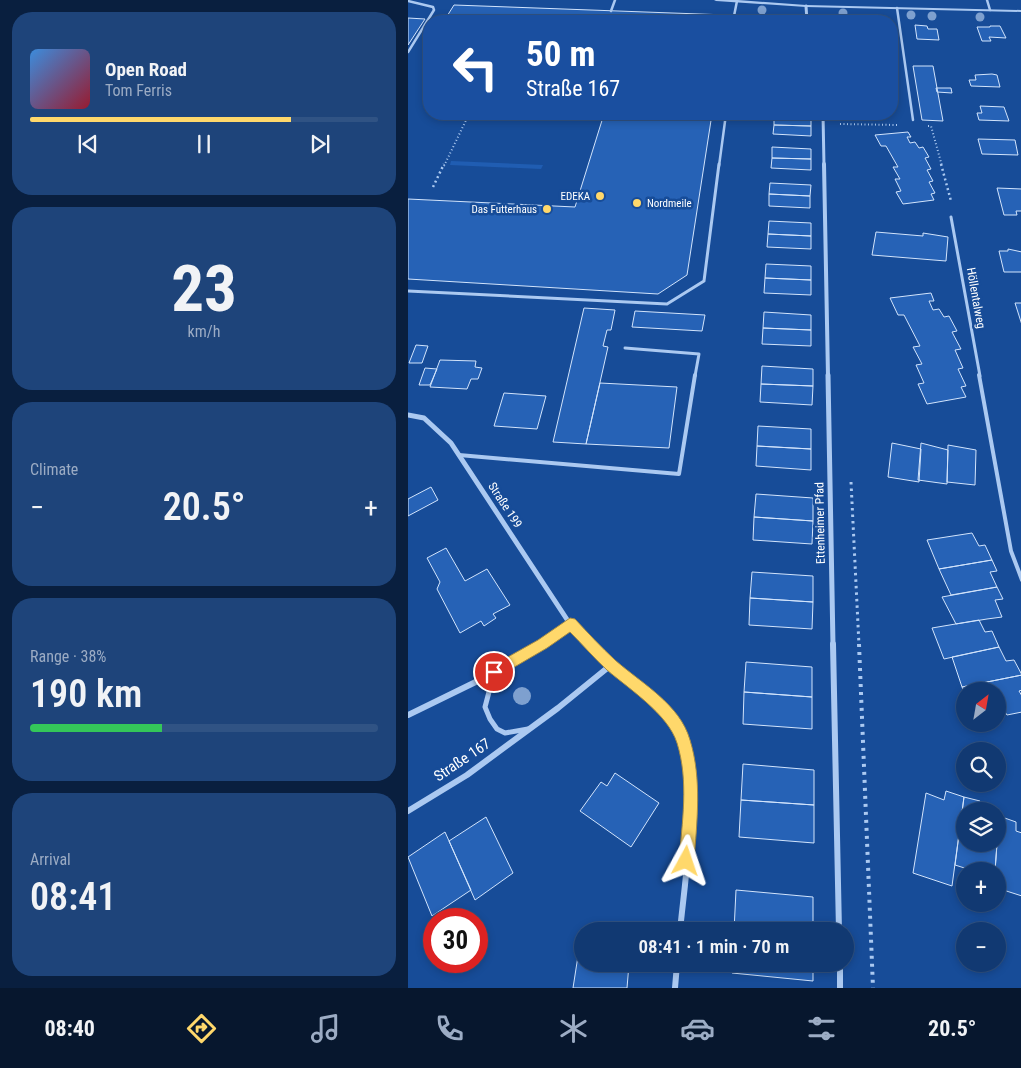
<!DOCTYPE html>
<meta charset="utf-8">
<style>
body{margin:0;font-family:"Roboto Condensed",sans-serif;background:#1e447a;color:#f1f3f6;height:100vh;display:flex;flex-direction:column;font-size:19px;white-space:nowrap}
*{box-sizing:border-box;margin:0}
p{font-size:16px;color:#9cacc4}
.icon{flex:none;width:28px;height:28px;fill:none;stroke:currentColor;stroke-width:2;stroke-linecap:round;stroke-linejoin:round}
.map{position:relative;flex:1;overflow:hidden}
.side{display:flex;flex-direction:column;gap:12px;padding:12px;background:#091f3f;width:408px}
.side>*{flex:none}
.hud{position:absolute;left:15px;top:15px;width:475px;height:105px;border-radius:20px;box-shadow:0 2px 8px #0003,0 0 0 1px #305384;background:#1a4fa0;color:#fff;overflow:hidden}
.needle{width:32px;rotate:31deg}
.tools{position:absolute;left:548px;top:682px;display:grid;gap:10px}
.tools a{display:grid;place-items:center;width:50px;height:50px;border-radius:50%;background:#113972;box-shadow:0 2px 8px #0003,0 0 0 1px #305384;font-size:25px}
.speed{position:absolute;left:15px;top:908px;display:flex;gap:10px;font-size:25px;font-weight:700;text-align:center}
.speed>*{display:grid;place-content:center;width:65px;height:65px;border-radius:50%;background:#113972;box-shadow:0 2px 8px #0003,0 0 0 1px #305384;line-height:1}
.speed .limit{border:8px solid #d22;background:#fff;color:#111}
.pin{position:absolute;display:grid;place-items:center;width:42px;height:42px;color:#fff;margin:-21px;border:2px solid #fff;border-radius:50%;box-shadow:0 1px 5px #0007}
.me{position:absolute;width:55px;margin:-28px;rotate:5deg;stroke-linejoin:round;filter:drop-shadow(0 0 4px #0008)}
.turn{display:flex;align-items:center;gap:18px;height:105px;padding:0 20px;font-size:22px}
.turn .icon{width:65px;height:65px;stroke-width:2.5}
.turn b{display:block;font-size:35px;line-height:42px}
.big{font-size:38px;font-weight:600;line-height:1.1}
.side .tile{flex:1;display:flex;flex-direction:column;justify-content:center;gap:8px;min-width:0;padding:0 18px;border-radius:20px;background:#1e447a}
.side .dial{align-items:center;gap:0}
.dial b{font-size:65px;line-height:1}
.song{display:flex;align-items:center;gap:15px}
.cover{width:60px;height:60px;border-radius:8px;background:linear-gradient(135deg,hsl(210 70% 55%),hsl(350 70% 35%))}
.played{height:5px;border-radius:2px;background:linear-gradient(90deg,#ffd86b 75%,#305384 75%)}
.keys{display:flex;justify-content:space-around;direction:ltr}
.heat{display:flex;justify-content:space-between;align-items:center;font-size:28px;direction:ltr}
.charge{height:8px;border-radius:4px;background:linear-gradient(90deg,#34c759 38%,#305384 0)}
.trip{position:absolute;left:166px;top:922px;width:280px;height:50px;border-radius:25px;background:#113972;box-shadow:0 2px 8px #0003,0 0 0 1px #305384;font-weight:600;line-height:50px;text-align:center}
.menu{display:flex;height:80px;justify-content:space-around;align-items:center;background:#07172e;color:#9cacc4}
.menu .icon{width:35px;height:35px}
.menu .selected{color:#ffd86b}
.menu b{font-size:22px;color:#f1f3f6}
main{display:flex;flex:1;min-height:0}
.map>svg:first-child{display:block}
.green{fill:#205db2}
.building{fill:#2662b6;stroke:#d2e4fc}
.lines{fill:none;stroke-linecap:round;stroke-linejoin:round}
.path-far3{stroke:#abc9f1;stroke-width:2;stroke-dasharray:1 2.5;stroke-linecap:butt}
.path-far2{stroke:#abc9f1;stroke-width:2.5;stroke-dasharray:2 3;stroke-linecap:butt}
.path-far1{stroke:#abc9f1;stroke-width:3;stroke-dasharray:2.5 4;stroke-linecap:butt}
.path{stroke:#abc9f1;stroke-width:4;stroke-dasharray:3 5;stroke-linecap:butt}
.service-far3{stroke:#abc9f1;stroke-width:2.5}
.service-far2{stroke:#abc9f1;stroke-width:3}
.service-far1{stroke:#abc9f1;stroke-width:4}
.service{stroke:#abc9f1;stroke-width:5}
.minor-far3{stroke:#abc9f1;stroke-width:3}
.minor-far2{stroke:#abc9f1;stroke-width:4}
.minor-far1{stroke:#abc9f1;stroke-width:5}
.minor{stroke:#abc9f1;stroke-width:6}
.tertiary{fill:#abc9f1;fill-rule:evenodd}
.tree{fill:#7ea0cf}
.route{fill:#ffd86b;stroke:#a68c46}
.poi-dot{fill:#ffd86b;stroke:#174c98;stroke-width:2}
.labels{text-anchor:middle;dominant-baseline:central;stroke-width:5;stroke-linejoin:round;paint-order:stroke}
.far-poi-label{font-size:11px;fill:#fff;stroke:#174c98;text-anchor:end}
.street-label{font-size:12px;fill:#fff;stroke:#174c98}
.near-street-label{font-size:15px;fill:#fff;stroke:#174c98}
</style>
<main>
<section class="side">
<div class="tile">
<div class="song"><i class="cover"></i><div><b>Open Road</b><p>Tom Ferris</p></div></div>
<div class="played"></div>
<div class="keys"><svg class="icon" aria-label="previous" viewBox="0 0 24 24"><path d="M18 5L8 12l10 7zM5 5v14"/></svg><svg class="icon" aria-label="pause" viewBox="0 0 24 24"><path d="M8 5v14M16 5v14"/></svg><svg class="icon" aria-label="next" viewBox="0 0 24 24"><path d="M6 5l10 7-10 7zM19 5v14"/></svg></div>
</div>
<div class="tile dial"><b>23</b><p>km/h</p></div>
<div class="tile"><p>Climate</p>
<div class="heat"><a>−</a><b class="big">20.5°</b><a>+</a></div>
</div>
<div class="tile"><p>Range · 38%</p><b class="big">190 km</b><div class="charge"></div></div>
<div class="tile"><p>Arrival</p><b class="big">08:41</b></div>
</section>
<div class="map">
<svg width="614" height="988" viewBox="0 0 614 988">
<rect width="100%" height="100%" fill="#174c98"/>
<path class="green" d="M43 161 135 165 133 169 42 165Z"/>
<path class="building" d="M46 5 319 15 318 21H36Z
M0 18 17 19 0 45Z
M507 25 519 26 520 29H529L531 40 509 39Z
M582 26H592L598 38 581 37 583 41H574L569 27H582Z
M505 66H525L535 121 514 120Z
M584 74 589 75 592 87 563 86 561 80H568L567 75Z
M528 88H543L544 93 529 92Z
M572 106 596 107 601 121 571 120 569 113H574Z
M196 114H304L279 275 250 294 0 279V199L167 207Z
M366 115 403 117V126L366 125Z
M366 125 403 126V136L365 134Z
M500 132 503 137H499L502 143 507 142 511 148 515 147 521 157 517 158 523 169 519 170 525 181 521 182 527 193 523 194 526 200 495 204 488 192 493 191 487 179H492L485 167H490L478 146H473L467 135Z
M570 139 607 140 610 155 574 154Z
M364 147 403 149V159L364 158Z
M364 158 403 159V170L363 168Z
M362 183 403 185 402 196 361 194Z
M589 188 614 189V211H608L609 215H596Z
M361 194 402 196V208L361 206Z
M361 221 403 223V236L360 234Z
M468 232 515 236V233L540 237 538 261 464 255Z
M360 234 403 236V249L359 247Z
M600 249 614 252V272H596L591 251H600Z
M358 264 403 266V280L357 278Z
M357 278 403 280V295L356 293Z
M523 293 526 301H521L525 310 531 309 536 317 541 316 549 331 544 332 553 349 547 350 555 368 550 369 558 386 553 387 558 397 519 404 510 384 516 383 508 365 514 364 505 347 512 346 496 315H490L482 298Z
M607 303H614V325Z
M176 308 207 310 203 330H199L195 346 200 347 178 444 145 442Z
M227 311 297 315 294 331 224 327Z
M356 312 403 315V330L355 328Z
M355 328 403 330V346L354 344Z
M8 345 20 346 14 363H1Z
M32 360 68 361 67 367 74 368 70 379H63L59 389 22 387Z
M354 366 405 369V386L353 384Z
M17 368 29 369 22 385H11Z
M192 383 269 387 261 448 178 444Z
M353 384 405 386 404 405 352 402Z
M96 393 138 396 129 429 86 426Z
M350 426 403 429V449L349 446Z
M484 443 513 449 511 482 480 477Z
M513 443 540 450 539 484 510 480Z
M540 445 568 450 567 485 539 482Z
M349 446 403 449V470L348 466Z
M23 487 30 500 0 516V499Z
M348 494 405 498V521L346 517Z
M346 517 405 521 404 544 345 540Z
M564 533 571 546 577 545 584 560 531 569 519 540Z
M38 548 57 581 79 569 102 605 85 614 88 618 76 626 73 621 52 633 29 589 32 582 19 558Z
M584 560 589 571 582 572 589 587 543 595 531 569Z
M344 572 405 576V602L342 598Z
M589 587 595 599 587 600 594 617 579 619 548 624 534 597Z
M342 598 405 602 404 629 341 625Z
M571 620 577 632 584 631 591 647 536 659 524 628Z
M591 647 598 661 606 660 614 675 554 687 544 657Z
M338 662 404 667V697L336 692Z
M614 675V690L611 691 614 696V712L599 715 597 712 589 714V691L556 692 554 687Z
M336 692 404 697V729L335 724Z
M335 764 406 770V805L333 800Z
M207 773 251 803 223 847 172 811 193 782 199 786Z
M538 791 556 797 544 886 505 873 518 793 536 800Z
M556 797 572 801 571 811H574H556V844H589L587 871H566L547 865Z
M333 800 406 805V843L331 837Z
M591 816 608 822V831L614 833V896L589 888V871H587Z
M78 817 105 873 67 900 41 841Z
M37 832 63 890 24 916 0 857Z
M328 890 405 897V931H326Z
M172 943H175V964H221L219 988H165Z
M324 964H405V981L324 973Z"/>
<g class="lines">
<path class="path-far3" d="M432 124 489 125
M520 126H523L534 166
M36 166 61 114"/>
<path class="path-far2" d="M533 164 543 201
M25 187 36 164"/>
<path class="path-far1" d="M443 482 451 645"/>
<path class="path" d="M451 644 465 988"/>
<path class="service-far3" d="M579 0 582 10
M0 1 25 7 26 10 0 52
M489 8 505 120
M203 11 207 0
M325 21 329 1
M311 166 318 114"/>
<path class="service-far2" d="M543 217 572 376
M0 291 259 304 296 281 311 164
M217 348 291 354 287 376"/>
<path class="service-far1" d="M571 375 603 551 614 580
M51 455 271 474 287 375"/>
<path class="service" d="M86 673 77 707 82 719 89 729 97 733 120 729"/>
<path class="minor-far3" d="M398 6 399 21
M415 114 416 166"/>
<path class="minor-far2" d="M416 164 420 376"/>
<path class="minor-far1" d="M420 375 425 645
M0 415 16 418 43 443 162 624
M131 645 162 624 183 645"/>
<path class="minor" d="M182 644C208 670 240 690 263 719 297 763 277 876 272 931
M425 644 431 931
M0 715 84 674 133 644
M0 811 59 775 150 708 203 665
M432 964V988
M267 988 269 964"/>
<path class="tertiary" d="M306 0H330L398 5 614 10V12L398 7 308 1Z"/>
</g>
<g class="tree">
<circle cx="354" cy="10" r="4.5"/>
<circle cx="435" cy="13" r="4.5"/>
<circle cx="503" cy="15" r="4.5"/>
<circle cx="524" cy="16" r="4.5"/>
<circle cx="572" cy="17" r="4.5"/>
<circle cx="114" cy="696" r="9"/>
</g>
<path class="route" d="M162 618 167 619C180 633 193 647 207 660 233 683 272 704 282 740 294 779 289 821 286 861L284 866 278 869 273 866 271 861C274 823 281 781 269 743 260 714 221 689 199 670 186 658 174 644 162 632L139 648 91 676 86 678 82 676 80 672 82 667 130 640Z"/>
<g class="poi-dot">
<circle cx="192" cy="196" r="5"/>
<circle cx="229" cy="203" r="5"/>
<circle cx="139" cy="209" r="5"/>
</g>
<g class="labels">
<g class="far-poi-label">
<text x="182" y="196">EDEKA</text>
<text x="239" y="203" text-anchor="start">Nordmeile</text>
<text x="129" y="209">Das Futterhaus</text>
</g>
<g class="street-label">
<text transform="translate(568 298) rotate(80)">Höllentalweg</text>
<text transform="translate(97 505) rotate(57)">Straße 199</text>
<text transform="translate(412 523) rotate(-91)">Ettenheimer Pfad</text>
</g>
<g class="near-street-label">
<text transform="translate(54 760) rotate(-34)">Straße 167</text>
</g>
</g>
</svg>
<div class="tools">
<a><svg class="needle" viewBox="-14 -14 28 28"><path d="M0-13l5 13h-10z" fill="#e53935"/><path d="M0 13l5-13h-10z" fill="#9cacc4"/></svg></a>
<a><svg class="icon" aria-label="search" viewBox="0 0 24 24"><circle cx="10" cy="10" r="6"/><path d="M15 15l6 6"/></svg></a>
<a><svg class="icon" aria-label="layers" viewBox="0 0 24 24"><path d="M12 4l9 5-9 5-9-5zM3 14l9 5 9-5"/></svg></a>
<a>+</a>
<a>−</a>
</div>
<div class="speed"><div class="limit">30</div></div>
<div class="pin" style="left:86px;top:672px;background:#d93025"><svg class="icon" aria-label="arrive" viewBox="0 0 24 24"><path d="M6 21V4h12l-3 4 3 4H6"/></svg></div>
<svg class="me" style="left:278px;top:861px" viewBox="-20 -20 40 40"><path d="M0-17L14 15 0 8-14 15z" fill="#ffd86b" stroke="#fff" stroke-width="4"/></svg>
<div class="trip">08:41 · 1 min · 70 m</div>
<div class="hud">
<div class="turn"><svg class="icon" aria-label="left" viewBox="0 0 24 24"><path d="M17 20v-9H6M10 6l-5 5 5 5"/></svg><div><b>50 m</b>Straße 167</div></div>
</div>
</div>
</main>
<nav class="menu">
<b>08:40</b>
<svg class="icon selected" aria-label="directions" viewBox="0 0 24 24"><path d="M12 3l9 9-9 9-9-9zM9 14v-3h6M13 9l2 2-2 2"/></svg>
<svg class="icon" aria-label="music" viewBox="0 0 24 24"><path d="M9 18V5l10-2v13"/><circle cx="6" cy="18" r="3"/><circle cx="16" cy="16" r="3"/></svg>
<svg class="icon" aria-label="phone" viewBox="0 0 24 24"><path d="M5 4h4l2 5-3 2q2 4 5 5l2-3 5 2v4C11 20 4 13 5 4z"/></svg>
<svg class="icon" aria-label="climate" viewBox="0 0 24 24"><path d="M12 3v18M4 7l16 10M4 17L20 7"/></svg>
<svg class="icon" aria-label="car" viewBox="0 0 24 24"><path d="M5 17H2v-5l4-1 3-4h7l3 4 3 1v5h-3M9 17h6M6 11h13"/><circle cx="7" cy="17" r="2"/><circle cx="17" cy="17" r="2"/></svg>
<svg class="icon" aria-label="filters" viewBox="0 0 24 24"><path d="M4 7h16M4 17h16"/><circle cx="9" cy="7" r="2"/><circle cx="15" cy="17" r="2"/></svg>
<b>20.5°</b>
</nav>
